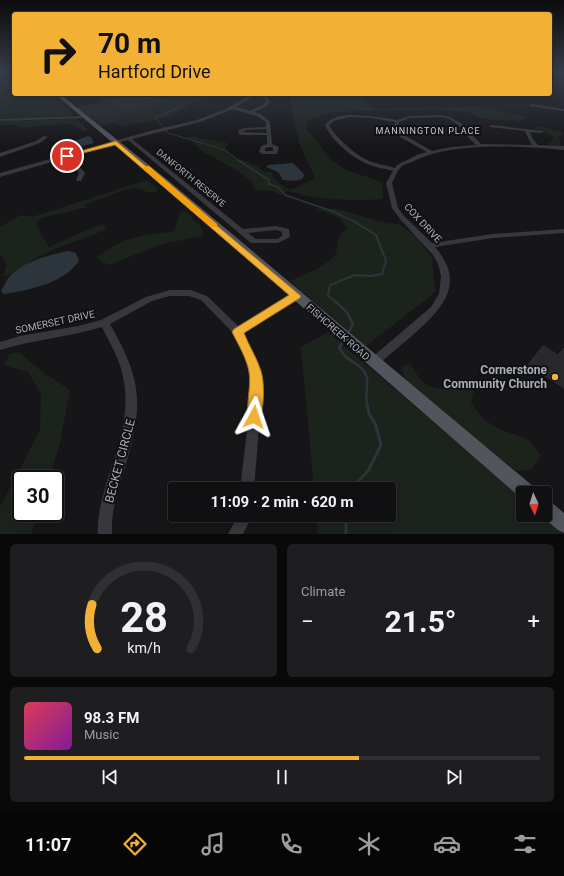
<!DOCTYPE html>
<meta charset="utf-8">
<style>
body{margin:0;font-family:Roboto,sans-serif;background:#1e1e20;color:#f1f3f6;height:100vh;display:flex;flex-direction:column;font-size:15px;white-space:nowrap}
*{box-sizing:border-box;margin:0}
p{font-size:13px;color:#9c9d9f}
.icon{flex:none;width:22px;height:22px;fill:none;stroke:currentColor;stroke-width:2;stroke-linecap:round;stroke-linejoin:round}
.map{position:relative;height:534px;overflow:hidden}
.side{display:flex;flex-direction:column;gap:10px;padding:10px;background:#09090a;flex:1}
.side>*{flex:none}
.top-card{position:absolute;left:12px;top:12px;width:540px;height:84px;border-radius:4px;box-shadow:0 2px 10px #0003,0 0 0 1px #303032;background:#f2b134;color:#111;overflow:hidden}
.needle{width:26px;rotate:176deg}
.tools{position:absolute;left:516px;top:486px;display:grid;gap:8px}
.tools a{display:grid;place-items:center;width:36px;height:36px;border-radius:4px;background:#101012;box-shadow:0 2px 10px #0003,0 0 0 1px #303032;font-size:20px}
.speed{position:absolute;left:12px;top:470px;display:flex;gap:8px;font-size:20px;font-weight:700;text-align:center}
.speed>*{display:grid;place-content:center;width:52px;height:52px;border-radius:50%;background:#101012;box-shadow:0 2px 10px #0003,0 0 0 1px #303032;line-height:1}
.speed .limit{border:2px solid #111;border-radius:6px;background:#fff;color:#111}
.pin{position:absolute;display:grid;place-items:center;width:34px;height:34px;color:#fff;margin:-17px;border:2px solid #fff;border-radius:50%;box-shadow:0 1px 4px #0007}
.me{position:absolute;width:44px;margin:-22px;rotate:5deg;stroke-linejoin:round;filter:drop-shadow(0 0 3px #0008)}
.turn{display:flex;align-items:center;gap:14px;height:84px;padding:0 20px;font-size:18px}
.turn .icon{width:52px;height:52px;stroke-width:2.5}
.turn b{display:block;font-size:28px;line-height:34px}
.big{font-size:30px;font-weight:700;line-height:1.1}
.side .widget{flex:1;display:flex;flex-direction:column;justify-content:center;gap:6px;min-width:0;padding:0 14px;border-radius:6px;background:#1e1e20}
.side .dial{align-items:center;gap:0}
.dial svg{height:104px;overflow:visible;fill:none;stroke:#303032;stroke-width:7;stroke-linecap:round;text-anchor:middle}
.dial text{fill:#f1f3f6;stroke:none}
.song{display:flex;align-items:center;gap:12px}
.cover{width:48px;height:48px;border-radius:6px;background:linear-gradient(135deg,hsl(350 70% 55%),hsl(290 70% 35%))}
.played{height:4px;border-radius:2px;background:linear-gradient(90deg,#f2b134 65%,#303032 65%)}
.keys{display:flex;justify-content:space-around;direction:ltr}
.heat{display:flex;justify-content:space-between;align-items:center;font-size:22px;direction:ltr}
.side .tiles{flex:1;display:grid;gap:10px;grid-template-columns:1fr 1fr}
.widget:last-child{grid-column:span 2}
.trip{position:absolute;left:168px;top:482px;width:228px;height:40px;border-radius:4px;background:#101012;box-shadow:0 2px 10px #0003,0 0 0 1px #303032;font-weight:700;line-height:40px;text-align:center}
.dock{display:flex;height:64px;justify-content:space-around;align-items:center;background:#060607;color:#9c9d9f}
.dock .icon{width:28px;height:28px}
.dock .current{color:#f2b134}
.dock b{font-size:18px;color:#f1f3f6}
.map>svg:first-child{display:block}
.built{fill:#222225}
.green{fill:#1c231d}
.water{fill:#2c353c}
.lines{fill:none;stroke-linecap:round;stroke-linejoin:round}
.stream-far4{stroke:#2c353c;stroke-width:1}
.stream-far3{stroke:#2c353c;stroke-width:1.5}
.stream-far2{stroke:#2c353c;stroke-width:2}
.stream-far1{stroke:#2c353c;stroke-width:2.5}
.stream{stroke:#2c353c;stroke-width:3}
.building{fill:#29292c;stroke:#303034}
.minor{fill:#37383d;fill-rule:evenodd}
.major{fill:#53555c;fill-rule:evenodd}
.route{fill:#f2b134;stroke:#9d7322}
.slow{fill:#f59e0b}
.poi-dot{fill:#f2b134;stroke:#111113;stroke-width:1.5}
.labels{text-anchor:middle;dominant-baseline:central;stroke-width:4;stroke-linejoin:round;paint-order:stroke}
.far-neighbourhood-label{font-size:9px;letter-spacing:1px;fill:#c9ccd4;stroke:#111113}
.far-street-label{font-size:9px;fill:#a8adb8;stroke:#111113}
.street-label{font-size:10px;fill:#a8adb8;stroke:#111113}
.near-poi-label{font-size:12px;font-weight:bold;fill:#a8adb8;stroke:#111113;text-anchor:end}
.near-street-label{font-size:12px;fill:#a8adb8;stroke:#111113}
</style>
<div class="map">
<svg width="564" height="534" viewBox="0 0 564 534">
<rect width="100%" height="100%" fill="#161618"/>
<path class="built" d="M108 94H171L169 100 159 107 140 116 102 126 77 108 101 102Z"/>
<path class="green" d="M0 77 6 80 14 79V87L10 89H14V94H49L73 114 68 117 0 119Z
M171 94H217L208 99 199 100 171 116 149 122 121 126 114 124C131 118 163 112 171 94Z
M289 94H442L446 97 363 99 373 109 459 107H483L528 117 521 121 483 119 466 112 432 109 332 112 308 120 306 128 333 161 346 170 382 182 383 199C351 201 319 200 288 191L280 195 274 191 255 190 252 182 239 172 212 156 204 153 192 141 184 137H195L226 143 228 145 225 147C232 162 255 161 265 172H272L274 179 280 184 291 190 315 178 299 143 292 113V106Z
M74 119H77L88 130 84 132 71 124H65L20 128V127L14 125H0V122L4 121Z
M539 126 561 132 563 134 559 136 561 146 545 144 551 142 554 137 550 134 534 128Z
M147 180 158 189 157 191 152 193 134 188 124 190 84 205 88 207 41 218 37 222V227L49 247 96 226 106 225 105 230C80 241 53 247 30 262 21 267 14 275 3 276L7 264 0 254V227L21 215 32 217Z
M315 208 338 209 378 221 401 225 418 238 432 258 435 291 428 298 366 346 290 281 315 270 330 260 336 254 339 237 347 228 338 217Z
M180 212H186L199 225 204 233 202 236 162 244 109 265 96 258C124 236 141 236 174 231Z
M328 332 523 499V515H541L563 534H318L316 515H389V489H314L301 347Z
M19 352 41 371 70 390 60 443 49 479H21V513H38L31 534H0V507L40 430 41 394 28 372 3 365 10 354Z
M410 364C414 369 418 377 423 382 437 393 454 389 469 383L474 391 471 403 483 419 501 430 528 439 541 455 532 469 517 471 483 447 405 379 401 367Z"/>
<path class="water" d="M88 136 91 137 94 143 75 148H67L66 145 69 143Z
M293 163 303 173 304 176 302 179 294 181 283 180 278 172 266 167 268 165Z
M68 251 76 253 79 261C63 284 29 290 4 294L1 291C4 286 7 279 11 275 25 261 49 255 68 251Z"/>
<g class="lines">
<path class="stream-far4" d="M183 104 174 110 155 117 168 133 225 150 240 161"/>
<path class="stream-far3" d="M238 160 269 180V184L278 187 285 195 332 211 357 223"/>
<path class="stream-far2" d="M338 303 328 296 330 285 355 275 371 276 382 274 386 261 376 235 355 222"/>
<path class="stream-far1" d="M336 302 346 311 353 324 348 333
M344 340 339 348C341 350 343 354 345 356 352 363 366 367 367 379 368 388 365 393 367 405"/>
<path class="stream" d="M344 489V486H354L368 471 381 445 375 423 369 414 367 404
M346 515V534"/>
</g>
<path class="building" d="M138 94H143L156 101 123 108 111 100Z
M543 346 558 355 564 348V388L528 365Z"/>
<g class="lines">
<path class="minor" d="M0 73H7L0 75Z
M252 94 266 96 270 101 267 106 254 112 261 114 270 122 272 144 279 147 277 154H262L259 152 261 146 267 144V135H241L239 134 238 130 245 128 266 127V122L257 116 233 109 200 122 132 139 243 229 276 226 289 229 290 237 278 243H251L128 140 71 157 85 173 81 181H77L76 180 79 173 66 158 0 177V173L150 131 197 120 226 109ZM252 97 264 98 266 101 264 104 250 111 236 107ZM266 129 267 133 243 132 246 130ZM270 147 273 148V151H265V148ZM276 230 282 232V236L277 239H256L248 233Z
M530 104 564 109V111L529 106Z
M349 115 371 116 397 120 410 116 441 115 450 117 469 128 473 136 481 144 532 145 528 138 525 131 490 127V126L492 125 543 131V132L541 133 530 132 532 138 538 145 564 146V150C519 146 452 141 412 162 408 163 403 165 401 167 397 171 394 179 392 183L398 208 404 216 432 243 493 234 564 229V233L493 238 435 247C467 284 442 309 413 335 401 345 389 355 378 365L374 366 370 365 369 362 370 359 431 307 439 294 441 276 438 264 433 255 400 219 392 208 386 183 393 171C383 168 372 167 363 162 349 155 331 139 325 125 332 117 339 116 349 115ZM349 117 371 118 395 122 394 128 400 137 427 152 419 154 397 165 395 168C386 165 375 164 367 160 355 154 335 137 329 125L334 121ZM441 117 449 119 465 130 469 138 476 145 451 147 432 151 404 135 398 128 399 122 410 118Z
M86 116V118H84L0 121V119Z
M44 136 48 137 40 143 0 157V153L36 141Z
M170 290H190L207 296 239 327 293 294H299L300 296 299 298 243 333 260 371 262 390 254 489H240L252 390 250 371 234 334 201 300 189 296H170L152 301 110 324C144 384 143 406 124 471 117 492 111 512 112 534H98C97 512 104 492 110 471 123 434 133 398 118 360 114 349 107 338 102 327 68 337 33 340 0 350V342L20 336 78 326 101 320 146 297Z
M236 515H250L248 524 243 534H228L235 521Z"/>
<path class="major" d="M55 94H60L170 182 534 487 536 493H523L522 499 164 186Z
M545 499 551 502 564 513V533L558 530 540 515H545Z"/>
</g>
<linearGradient id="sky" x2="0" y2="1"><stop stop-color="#0c0c0d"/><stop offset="0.49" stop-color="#363c48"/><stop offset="1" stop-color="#363c48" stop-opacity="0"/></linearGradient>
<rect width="564" height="148" fill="url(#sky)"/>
<path class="route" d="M116 141 301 296 300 298 244 333C249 346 257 358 261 371 265 383 264 410 259 422L254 424 250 422C244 409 252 387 249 372 247 359 238 344 232 332L234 329 289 295 115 145 67 157 64 156Z"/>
<path class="slow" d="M144 166H149L217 224V227H211L144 169Z"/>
<circle class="poi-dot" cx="555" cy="377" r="4"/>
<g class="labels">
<g class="far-neighbourhood-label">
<text x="428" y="131">MANNINGTON PLACE</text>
</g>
<g class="far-street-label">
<text transform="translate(191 178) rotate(39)">DANFORTH RESERVE</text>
</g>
<g class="street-label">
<text transform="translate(423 223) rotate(47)">COX DRIVE</text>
<text transform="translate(55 322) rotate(-12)">SOMERSET DRIVE</text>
<text transform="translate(338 332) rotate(41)">FISHCREEK ROAD</text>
</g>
<g class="near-poi-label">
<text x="547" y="370">Cornerstone<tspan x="547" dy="14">Community Church</tspan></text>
</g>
<g class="near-street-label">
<text transform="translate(120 461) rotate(-75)">BECKET CIRCLE</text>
</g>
</g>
</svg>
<div class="tools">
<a><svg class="needle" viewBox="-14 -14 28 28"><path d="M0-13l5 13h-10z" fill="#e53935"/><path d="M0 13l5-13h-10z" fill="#9c9d9f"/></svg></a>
</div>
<div class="speed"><div class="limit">30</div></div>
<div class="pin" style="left:67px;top:156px;background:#d93025"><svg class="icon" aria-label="arrive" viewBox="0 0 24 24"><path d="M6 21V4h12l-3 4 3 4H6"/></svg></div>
<svg class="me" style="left:254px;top:417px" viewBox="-20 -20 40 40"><path d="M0-17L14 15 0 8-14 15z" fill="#f2b134" stroke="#fff" stroke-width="4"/></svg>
<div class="trip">11:09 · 2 min · 620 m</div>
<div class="top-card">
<div class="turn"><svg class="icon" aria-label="right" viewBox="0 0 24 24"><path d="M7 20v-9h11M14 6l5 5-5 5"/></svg><div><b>70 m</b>Hartford Drive</div></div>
</div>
</div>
<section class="side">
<div class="tiles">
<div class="widget dial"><svg viewBox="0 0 100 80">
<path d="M14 69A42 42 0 1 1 86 69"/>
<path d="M14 69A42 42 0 0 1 10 35" stroke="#f2b134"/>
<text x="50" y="56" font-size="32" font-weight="700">28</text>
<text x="50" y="72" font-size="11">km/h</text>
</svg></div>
<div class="widget"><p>Climate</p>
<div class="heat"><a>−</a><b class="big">21.5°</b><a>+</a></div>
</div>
<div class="widget">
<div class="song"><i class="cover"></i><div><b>98.3 FM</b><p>Music</p></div></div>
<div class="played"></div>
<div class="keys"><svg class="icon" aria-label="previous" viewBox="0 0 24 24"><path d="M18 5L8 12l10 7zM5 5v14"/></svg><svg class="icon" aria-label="pause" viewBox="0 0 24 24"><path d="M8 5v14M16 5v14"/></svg><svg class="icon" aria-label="next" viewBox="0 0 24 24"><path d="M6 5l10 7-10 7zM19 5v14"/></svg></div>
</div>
</div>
</section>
<nav class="dock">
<b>11:07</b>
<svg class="icon current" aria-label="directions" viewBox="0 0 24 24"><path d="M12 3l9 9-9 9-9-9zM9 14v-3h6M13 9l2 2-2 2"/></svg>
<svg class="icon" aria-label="music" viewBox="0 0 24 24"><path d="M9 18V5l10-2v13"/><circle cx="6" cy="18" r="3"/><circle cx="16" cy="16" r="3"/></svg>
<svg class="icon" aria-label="phone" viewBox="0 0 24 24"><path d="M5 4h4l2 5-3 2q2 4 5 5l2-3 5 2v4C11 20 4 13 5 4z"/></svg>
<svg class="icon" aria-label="climate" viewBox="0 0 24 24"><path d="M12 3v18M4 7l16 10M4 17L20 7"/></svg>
<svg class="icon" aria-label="car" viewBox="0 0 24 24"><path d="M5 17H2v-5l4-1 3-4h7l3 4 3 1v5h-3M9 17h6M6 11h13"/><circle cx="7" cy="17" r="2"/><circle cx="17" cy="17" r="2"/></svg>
<svg class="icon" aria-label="filters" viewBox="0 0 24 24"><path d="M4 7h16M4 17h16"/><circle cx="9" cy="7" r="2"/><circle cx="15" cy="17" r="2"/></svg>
</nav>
